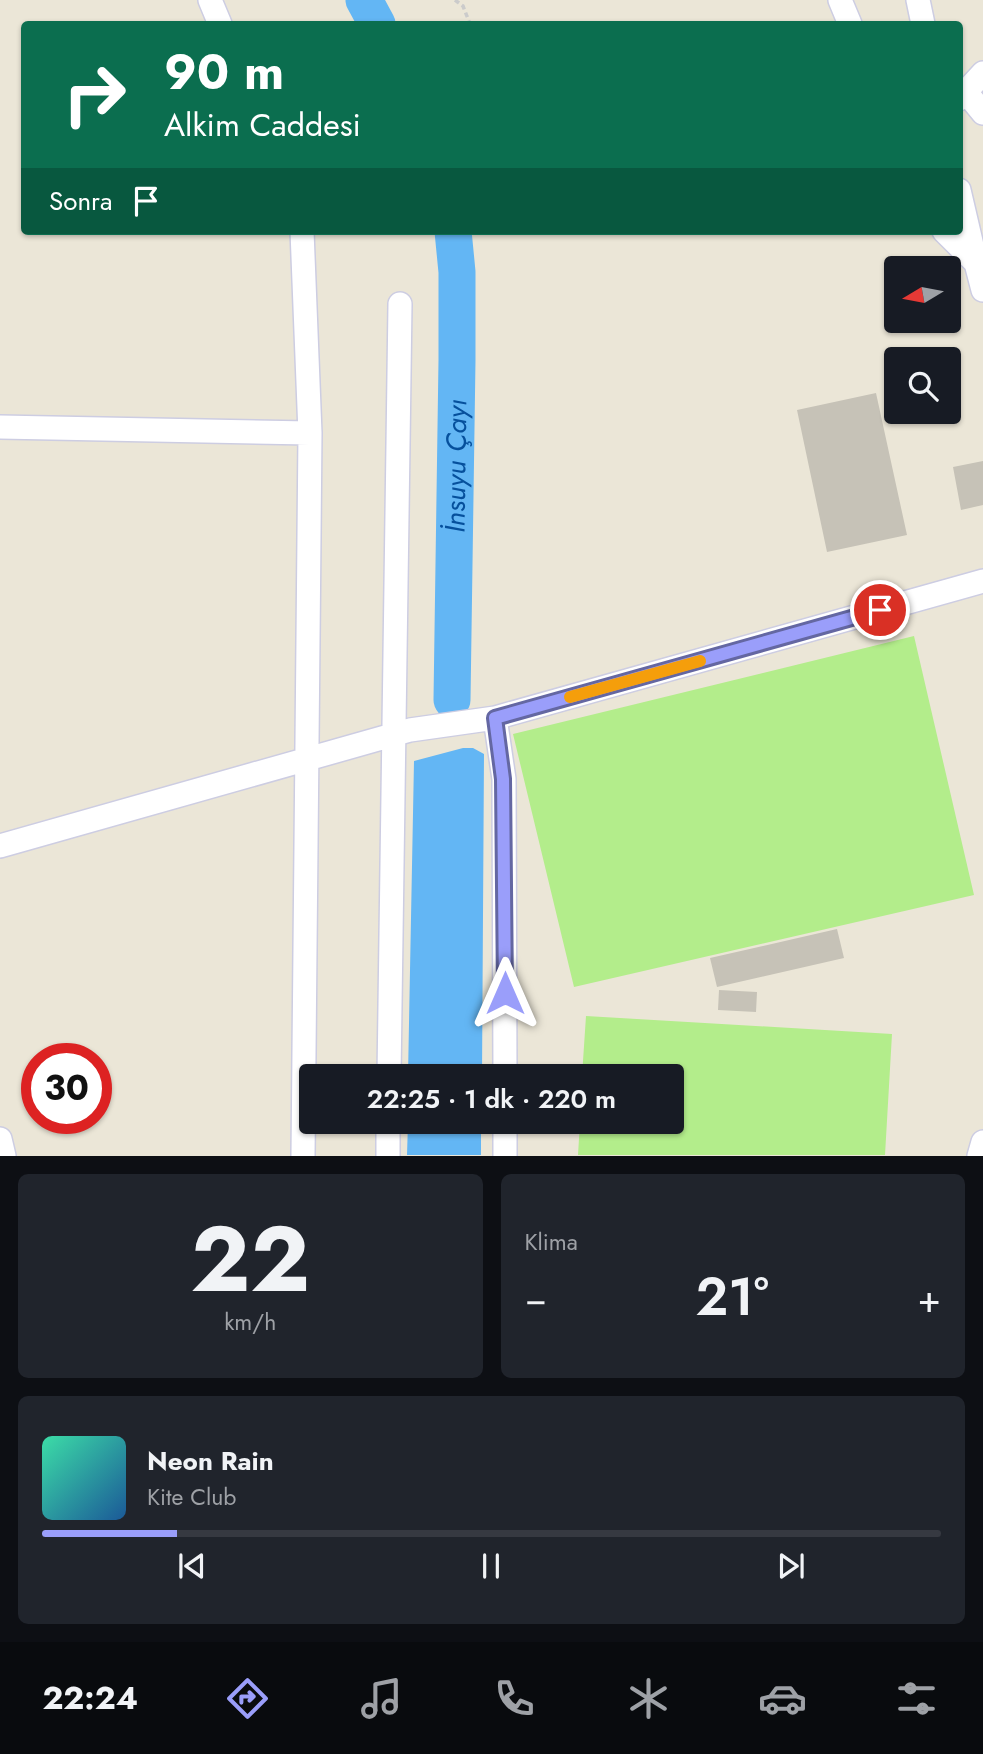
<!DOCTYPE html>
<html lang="tr">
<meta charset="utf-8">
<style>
body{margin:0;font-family:Jost,sans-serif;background:#20242c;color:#f1f3f6;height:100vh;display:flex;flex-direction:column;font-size:26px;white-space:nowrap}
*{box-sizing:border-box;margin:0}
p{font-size:23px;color:#9ea1a6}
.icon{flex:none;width:38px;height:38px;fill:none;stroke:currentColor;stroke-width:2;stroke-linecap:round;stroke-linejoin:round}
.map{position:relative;height:1156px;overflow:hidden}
.sheet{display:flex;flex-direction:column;gap:18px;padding:18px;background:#0d0f14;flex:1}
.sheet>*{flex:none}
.top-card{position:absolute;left:21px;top:21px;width:942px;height:214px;border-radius:7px;box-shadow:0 2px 5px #0004;background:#0b6e4f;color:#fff;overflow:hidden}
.needle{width:46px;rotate:260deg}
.tools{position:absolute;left:884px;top:256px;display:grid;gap:14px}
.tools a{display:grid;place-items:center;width:77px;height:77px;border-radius:7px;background:#171b24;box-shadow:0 2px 5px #0004;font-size:35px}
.speed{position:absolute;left:21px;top:1043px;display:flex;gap:14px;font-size:35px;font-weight:700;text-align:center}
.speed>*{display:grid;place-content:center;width:91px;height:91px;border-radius:50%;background:#171b24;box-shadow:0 2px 5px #0004;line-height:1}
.speed .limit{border:10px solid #d22;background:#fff;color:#111}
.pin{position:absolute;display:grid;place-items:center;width:60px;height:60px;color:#fff;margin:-30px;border:4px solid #fff;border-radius:50%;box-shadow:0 2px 7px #0007}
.me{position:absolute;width:77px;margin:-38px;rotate:0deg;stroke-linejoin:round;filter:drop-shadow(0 0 5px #0008)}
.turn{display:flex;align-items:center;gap:24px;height:147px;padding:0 28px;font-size:32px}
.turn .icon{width:91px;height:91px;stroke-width:2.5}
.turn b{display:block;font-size:49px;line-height:60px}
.then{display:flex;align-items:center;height:66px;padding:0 28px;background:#0003;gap:14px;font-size:26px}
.big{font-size:52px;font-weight:600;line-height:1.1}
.sheet .widget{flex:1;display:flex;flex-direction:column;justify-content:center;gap:10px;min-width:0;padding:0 24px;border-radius:10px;background:#20242c}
.sheet .dial{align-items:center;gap:0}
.dial b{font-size:91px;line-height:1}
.song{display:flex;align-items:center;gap:21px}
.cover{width:84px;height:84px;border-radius:10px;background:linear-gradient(135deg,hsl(160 70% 55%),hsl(210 70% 35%))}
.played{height:7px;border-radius:4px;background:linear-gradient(90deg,#9a9efa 15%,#363941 15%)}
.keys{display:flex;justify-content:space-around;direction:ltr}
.heat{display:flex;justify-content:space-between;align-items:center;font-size:38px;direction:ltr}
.sheet .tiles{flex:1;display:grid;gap:18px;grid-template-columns:1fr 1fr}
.widget:last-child{grid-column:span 2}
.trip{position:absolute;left:299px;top:1064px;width:385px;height:70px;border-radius:7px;background:#171b24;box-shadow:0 2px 5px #0004;font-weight:600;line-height:70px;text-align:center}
.tabs{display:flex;height:112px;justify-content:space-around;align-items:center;background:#090b0e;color:#9ea1a6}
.tabs .icon{width:49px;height:49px}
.tabs .current{color:#9a9efa}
.tabs b{font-size:32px;color:#f1f3f6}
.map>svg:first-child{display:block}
.pitch{fill:#b3ed8b}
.water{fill:#63b6f4}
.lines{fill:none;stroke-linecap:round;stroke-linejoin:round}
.river{stroke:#63b6f4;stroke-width:37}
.building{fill:#c6c2b7}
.minor-casing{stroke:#cdcde2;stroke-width:26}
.path{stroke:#cbcbcb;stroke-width:3.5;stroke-dasharray:5 3.5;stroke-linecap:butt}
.minor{stroke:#fff;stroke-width:23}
.route-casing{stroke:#6467a2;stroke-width:18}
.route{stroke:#9a9efa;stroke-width:12}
.slow{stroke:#f59e0b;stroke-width:12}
.labels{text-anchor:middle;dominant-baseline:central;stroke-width:5;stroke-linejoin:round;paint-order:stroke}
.water-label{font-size:28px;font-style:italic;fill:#06509c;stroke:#fff}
</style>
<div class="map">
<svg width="983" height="1156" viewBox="0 0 983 1156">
<rect width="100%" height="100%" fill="#ebe6d7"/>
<path class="pitch" d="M914 636 974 895 574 987 513 734Z
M586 1016 892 1034 885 1155H578L580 1122H672V1076H582Z"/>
<path class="water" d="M463 748H473L484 754 482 1076H408L414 761Z
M408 1122H481V1155H407Z"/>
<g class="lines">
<g class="river">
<path d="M364 0 377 24"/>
<path id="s1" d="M452 700 457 360V272L453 231"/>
</g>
</g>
<path class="building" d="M876 393 907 535 827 552 797 410Z
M983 461V505L961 510 953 467Z
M837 929 844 958 717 987 710 958Z
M719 990 757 992 756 1012 718 1010Z"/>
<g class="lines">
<g class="minor-casing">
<path id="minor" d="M210 0 220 24
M840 0 850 24
M918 0 923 24
M965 91 983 113
M959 99 983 73
M959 190 976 263
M302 231 310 433 303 1156
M944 231 976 263 983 290
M0 427 310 433
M495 718 504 779 505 1076
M0 846 410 730 495 718 983 581
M389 1076 400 304
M0 1139 4 1156
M388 1156V1122
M505 1156V1122
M979 1156 983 1142"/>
</g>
<path class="path" d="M455 0 463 6 470 24"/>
<use href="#minor" class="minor"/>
</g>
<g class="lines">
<g class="route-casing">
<path id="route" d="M505 993 503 779 495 718 880 610"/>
</g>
<use href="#route" class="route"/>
<path class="slow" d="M570 697 700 661"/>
</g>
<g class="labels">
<g class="water-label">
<text stroke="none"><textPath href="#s1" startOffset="234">İnsuyu Çayı</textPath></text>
</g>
</g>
</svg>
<div class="tools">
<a><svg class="needle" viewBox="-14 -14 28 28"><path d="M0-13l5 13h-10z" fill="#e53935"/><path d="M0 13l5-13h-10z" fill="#9ea1a6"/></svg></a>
<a><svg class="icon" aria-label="search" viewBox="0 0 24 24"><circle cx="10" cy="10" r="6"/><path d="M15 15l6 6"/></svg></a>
</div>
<div class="speed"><div class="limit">30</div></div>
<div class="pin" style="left:880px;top:610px;background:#d93025"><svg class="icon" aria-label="arrive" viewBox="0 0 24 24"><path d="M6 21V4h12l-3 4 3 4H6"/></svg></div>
<svg class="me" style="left:505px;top:993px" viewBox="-20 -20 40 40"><path d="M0-17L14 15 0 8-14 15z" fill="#9a9efa" stroke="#fff" stroke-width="4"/></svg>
<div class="trip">22:25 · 1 dk · 220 m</div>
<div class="top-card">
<div class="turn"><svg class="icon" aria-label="right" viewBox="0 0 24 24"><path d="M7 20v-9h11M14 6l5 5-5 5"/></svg><div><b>90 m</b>Alkim Caddesi</div></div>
<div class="then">Sonra<svg class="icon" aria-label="arrive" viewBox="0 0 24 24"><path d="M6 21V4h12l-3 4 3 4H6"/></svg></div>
</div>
</div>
<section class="sheet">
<div class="tiles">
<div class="widget dial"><b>22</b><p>km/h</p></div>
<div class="widget"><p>Klima</p>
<div class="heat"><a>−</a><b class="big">21°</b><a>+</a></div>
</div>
<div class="widget">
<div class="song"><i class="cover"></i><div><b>Neon Rain</b><p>Kite Club</p></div></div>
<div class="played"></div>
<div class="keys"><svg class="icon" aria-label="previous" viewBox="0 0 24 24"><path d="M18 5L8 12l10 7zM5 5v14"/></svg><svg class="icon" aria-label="pause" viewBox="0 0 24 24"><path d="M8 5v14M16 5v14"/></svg><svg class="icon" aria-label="next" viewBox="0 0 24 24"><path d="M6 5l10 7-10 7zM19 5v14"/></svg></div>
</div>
</div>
</section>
<nav class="tabs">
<b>22:24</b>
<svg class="icon current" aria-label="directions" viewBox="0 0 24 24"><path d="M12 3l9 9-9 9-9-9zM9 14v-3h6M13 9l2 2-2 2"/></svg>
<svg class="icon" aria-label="music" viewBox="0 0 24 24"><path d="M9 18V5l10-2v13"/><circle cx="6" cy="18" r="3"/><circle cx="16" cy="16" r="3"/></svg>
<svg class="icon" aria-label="phone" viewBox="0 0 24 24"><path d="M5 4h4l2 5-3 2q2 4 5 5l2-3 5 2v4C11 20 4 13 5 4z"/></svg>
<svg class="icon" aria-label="climate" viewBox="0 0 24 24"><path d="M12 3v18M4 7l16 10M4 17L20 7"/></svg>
<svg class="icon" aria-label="car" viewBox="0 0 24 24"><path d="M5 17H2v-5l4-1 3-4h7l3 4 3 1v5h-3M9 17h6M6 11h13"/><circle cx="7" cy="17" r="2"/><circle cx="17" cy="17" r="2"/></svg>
<svg class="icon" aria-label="filters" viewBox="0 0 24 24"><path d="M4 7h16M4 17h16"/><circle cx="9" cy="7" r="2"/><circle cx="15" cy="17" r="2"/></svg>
</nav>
